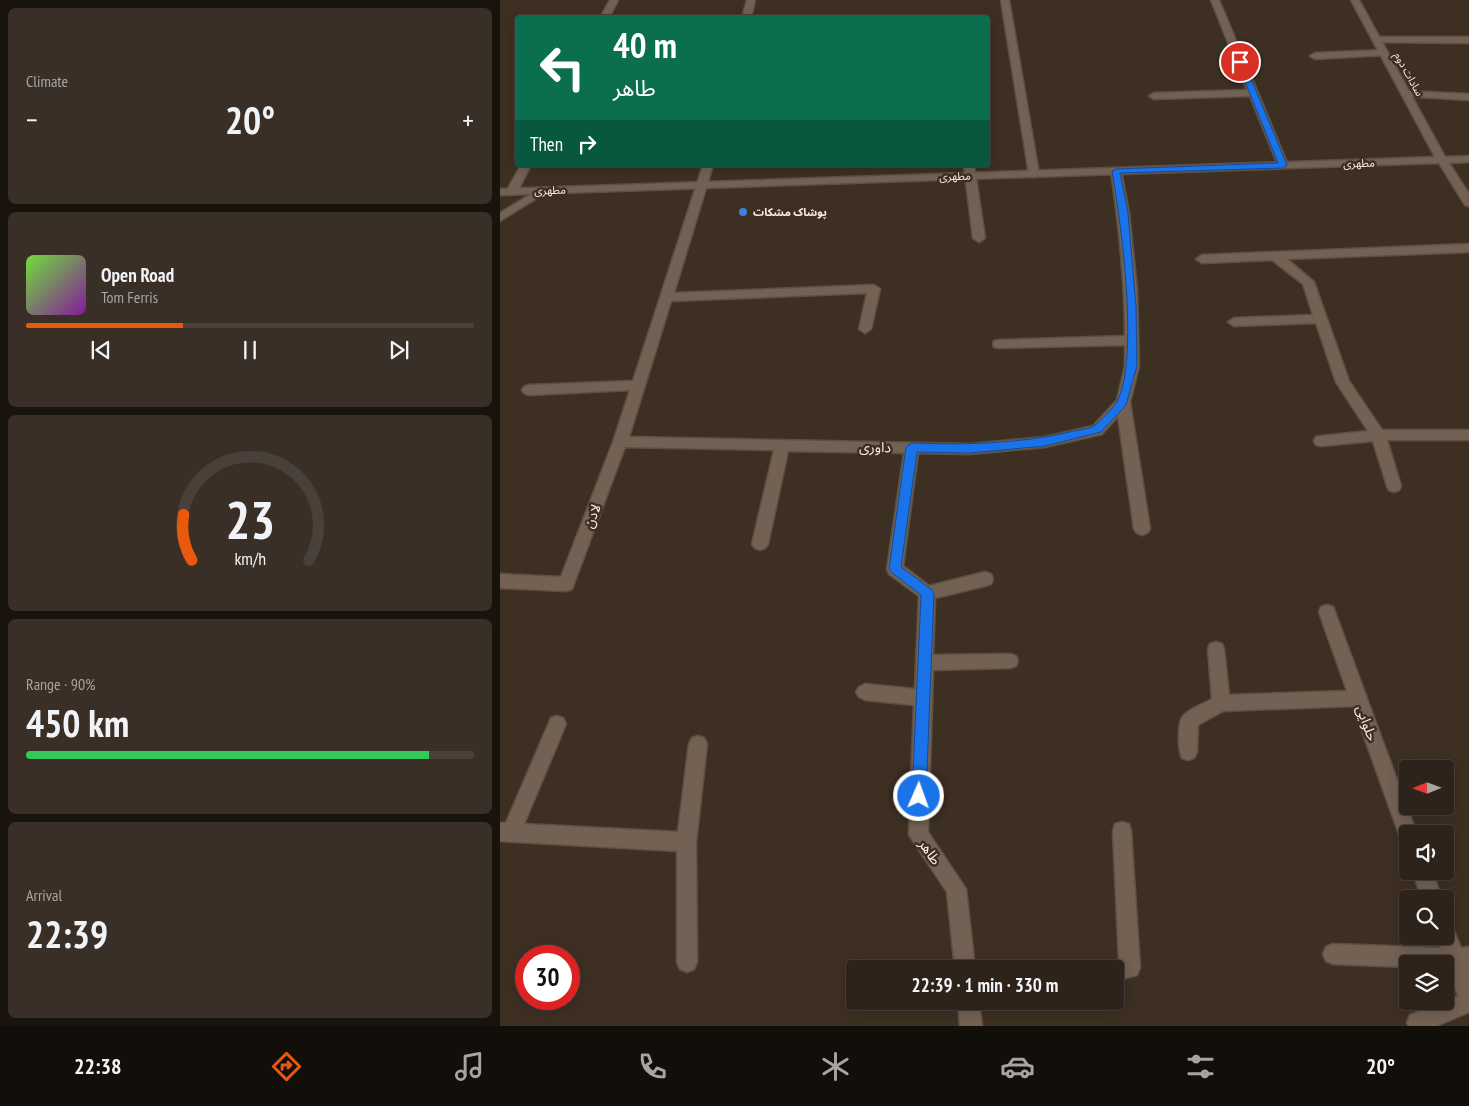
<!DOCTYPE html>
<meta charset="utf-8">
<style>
body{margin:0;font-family:"PT Sans Narrow","Noto Sans Arabic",sans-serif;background:#3a2f27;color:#f1f3f6;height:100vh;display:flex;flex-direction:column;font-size:19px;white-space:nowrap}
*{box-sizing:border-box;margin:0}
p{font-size:16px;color:#a7a4a2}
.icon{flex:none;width:28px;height:28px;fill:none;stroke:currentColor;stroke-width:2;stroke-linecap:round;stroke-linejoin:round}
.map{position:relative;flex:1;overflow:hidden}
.side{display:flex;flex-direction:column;gap:8px;padding:8px;background:#19130e;width:500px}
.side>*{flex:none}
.top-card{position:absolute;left:15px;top:15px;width:475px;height:152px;border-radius:5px;box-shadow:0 2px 12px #0003,0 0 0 1px #494039;background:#0b6e4f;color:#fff;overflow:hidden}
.needle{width:32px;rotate:269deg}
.buttons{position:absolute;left:899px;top:760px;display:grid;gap:10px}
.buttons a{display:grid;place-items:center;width:55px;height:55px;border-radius:5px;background:#2e231a;box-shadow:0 2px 12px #0003,0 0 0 1px #494039;font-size:25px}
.speed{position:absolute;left:15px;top:945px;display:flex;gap:10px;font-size:25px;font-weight:700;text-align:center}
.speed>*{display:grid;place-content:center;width:65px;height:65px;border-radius:50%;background:#2e231a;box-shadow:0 2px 12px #0003,0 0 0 1px #494039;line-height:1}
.speed .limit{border:8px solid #d22;background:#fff;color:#111}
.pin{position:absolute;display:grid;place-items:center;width:42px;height:42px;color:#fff;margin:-21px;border:2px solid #fff;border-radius:50%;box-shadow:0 1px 5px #0007}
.me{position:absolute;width:55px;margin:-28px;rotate:2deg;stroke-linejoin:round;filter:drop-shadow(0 0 4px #0008)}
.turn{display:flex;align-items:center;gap:18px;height:105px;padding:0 15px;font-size:22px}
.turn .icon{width:65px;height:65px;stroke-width:2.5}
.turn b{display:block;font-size:35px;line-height:42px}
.then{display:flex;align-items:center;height:48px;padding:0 15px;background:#0003;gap:10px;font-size:19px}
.big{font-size:38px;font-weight:700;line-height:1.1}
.side .widget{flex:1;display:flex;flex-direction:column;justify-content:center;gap:8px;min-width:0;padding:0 18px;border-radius:8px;background:#3a2f27}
.side .dial{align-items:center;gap:0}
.dial svg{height:130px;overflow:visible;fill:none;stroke:#494039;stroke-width:7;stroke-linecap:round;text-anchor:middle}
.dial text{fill:#f1f3f6;stroke:none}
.song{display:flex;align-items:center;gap:15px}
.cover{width:60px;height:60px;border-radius:8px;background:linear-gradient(135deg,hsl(100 70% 55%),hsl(290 70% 35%))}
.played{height:5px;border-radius:2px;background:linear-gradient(90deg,#ea580c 35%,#494039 35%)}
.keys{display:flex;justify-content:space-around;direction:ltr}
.heat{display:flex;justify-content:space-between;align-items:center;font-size:28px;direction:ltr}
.charge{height:8px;border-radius:4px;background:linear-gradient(90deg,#34c759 90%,#494039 0)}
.trip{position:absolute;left:346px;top:960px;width:278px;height:50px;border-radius:5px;background:#2e231a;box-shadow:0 2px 12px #0003,0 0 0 1px #494039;font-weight:700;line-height:50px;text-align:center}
.tab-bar{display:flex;height:80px;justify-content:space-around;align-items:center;background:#120e0a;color:#a7a4a2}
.tab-bar .icon{width:35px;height:35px}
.tab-bar .active{color:#ea580c}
.tab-bar b{font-size:22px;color:#f1f3f6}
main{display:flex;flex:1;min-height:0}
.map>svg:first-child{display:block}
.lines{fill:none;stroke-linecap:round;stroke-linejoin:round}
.street-casing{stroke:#5c4f44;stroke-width:3}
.secondary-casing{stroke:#5c4f44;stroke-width:3}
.street{fill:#736154;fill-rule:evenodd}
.secondary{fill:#736154;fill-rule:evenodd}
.route{fill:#1a73e8;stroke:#114b97}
.shop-dot{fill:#3f7fe0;stroke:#3e2f23;stroke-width:2}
.labels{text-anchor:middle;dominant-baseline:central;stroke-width:5;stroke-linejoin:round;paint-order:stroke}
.far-street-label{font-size:11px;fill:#f7ede5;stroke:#3e2f23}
.far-poi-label{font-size:11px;font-weight:bold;fill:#f7ede5;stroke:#3e2f23;text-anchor:start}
.street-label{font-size:14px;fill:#f7ede5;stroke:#3e2f23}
</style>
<main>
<section class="side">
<div class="widget"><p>Climate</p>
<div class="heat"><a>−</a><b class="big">20°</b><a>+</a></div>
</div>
<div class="widget">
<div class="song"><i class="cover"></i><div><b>Open Road</b><p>Tom Ferris</p></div></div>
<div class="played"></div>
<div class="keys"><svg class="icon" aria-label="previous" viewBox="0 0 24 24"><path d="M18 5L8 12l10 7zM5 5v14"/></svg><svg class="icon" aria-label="pause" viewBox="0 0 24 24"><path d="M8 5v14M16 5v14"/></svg><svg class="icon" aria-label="next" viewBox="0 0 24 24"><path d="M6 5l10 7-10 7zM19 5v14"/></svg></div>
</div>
<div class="widget dial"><svg viewBox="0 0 100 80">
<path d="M14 69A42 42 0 1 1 86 69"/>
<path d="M14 69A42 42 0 0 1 9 41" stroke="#ea580c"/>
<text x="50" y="56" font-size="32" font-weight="700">23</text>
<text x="50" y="72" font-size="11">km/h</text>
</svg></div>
<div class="widget"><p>Range · 90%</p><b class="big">450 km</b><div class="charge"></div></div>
<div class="widget"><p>Arrival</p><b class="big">22:39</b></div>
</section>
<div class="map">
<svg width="969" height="1026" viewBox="0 0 969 1026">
<rect width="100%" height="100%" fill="#3e2f23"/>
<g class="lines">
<g class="street-casing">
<path id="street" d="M110 0H118L109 18H100Z
M247 0H255L251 18H242Z
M501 0H509L539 174 534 177 529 174Z
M711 0H719L788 165 787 167H779L778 165 750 96 654 99 649 96 654 93 747 90Z
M877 37H969V43L874 42 872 40Z
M883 50 888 53 886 55 815 59 810 56 815 53Z
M906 91 969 94V100L903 96 901 94Z
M21 165H31L16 194H8L6 192Z
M203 165H213L174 293 374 285 380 289 371 329 365 333 359 329 367 293 171 301 129 437 470 444 545 437 593 426 617 400 625 366V345L499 348 494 347 493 344 494 341 499 340 625 336C625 280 619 226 611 171L616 168 621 171 629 213 637 290 639 366 630 402 650 529 647 533 642 535 637 533 634 529 618 416 602 434 545 447 470 454 418 453 403 566 429 586 485 572 491 574 493 579 491 584 485 586 435 598 433 655 510 654 516 656 518 661 516 666 510 668 433 670 428 832 466 889 475 969H455L447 892 409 835 414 705 365 700 359 697 356 692 359 687 365 684 415 689 419 596 389 574 387 569 404 453 288 451 268 544 265 548 260 550 255 548 252 544 274 450 125 447 72 589 66 591 0 588V574L61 577 113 442 130 390 29 395 24 393 22 390 24 387 29 385 133 381Z
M464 165H474L485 238 479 242 473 238Z
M41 188 47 191 45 193 0 221V213Z
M969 244V252L787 259 814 282 849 381 882 430H969V440H887L901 486 899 490 894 492 889 490 887 486 873 441 821 446 816 445 814 441 816 437 821 436 868 431 836 382 816 323 734 326 728 322 734 318 813 315 803 284 772 260 702 263 696 259 702 255Z
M827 605 833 607 835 612 917 834H908V843L901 841 899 834 853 706 723 711 698 725 697 752 694 758 688 760 682 758C678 750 677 721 684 715 691 708 703 704 712 699L708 649 710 644 716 642 722 644 724 649 729 695 847 691 819 612 821 607Z
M57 716 63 718 66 724 24 824 178 832 189 744 192 738 198 736 204 738 207 744 196 842 197 962 194 969 187 972 180 969 177 962V851L0 841V823H6L51 718Z
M622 822 629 824 631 831 640 968 637 975 615 981V969H606L608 964 619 960 613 831 615 824Z
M912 871H932L942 899H922Z
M945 923 952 926 961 948 969 947V1012L936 1026H909L907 1023 910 1015 958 996 948 969H945V964H908V967L833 964 826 961 823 954 826 947 833 944 941 948 936 936H945Z
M458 1001H479L482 1026H460Z"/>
</g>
<g class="secondary-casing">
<path id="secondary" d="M851 0H859L945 157 969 156V162L949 163 969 194V206L965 205 939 163 0 195V189L935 157Z"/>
</g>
<use href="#street" class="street"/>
<use href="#secondary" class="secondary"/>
</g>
<path class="route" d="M738 60 744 62 787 165 783 168 620 173 628 213 636 307 637 366 626 405 601 432 545 446 470 453 417 452 401 567 432 590 434 593 426 796 424 800 419 802 414 800 412 796 421 595 391 572 389 569 406 447 412 443C466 445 520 444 574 431 580 430 590 429 595 425 602 419 614 408 618 400 639 355 621 222 612 171L616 169 778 163 737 62Z"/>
<circle class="shop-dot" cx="243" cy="212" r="5"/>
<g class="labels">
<g class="far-street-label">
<text transform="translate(909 74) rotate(61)">سادات دوم</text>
<text transform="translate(859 163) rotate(-2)">مطهری</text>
<text transform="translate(455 176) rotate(-2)">مطهری</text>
<text transform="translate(50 190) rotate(-2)">مطهری</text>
</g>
<g class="far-poi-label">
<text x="253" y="212">پوشاک مشکات</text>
</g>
<g class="street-label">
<text transform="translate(375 447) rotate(1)">داوری</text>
<text transform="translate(92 516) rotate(-69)">لادن</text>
<text transform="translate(867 723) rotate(70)">حلوایی</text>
<text transform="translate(430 852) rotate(55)">طاهر</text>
</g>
</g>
</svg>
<div class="buttons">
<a><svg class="needle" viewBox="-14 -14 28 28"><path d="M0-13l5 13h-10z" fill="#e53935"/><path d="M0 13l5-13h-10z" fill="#a7a4a2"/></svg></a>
<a><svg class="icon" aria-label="sound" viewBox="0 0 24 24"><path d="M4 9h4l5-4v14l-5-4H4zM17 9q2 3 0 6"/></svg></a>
<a><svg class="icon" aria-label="search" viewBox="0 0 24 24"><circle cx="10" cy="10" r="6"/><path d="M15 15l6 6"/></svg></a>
<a><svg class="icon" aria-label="layers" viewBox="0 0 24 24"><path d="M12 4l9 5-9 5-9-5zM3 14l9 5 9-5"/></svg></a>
</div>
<div class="speed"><div class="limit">30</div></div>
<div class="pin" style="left:740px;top:62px;background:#d93025"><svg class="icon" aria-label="arrive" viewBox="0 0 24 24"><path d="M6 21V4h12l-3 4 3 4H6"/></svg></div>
<svg class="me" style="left:419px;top:796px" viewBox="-20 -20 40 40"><circle r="17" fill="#1a73e8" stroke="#fff" stroke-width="3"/><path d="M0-11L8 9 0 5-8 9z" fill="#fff"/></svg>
<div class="trip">22:39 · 1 min · 330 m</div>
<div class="top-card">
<div class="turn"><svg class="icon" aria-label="left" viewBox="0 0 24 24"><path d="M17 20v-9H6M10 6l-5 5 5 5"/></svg><div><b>40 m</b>طاهر</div></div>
<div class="then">Then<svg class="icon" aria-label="right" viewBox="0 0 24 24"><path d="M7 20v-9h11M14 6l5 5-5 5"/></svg></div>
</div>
</div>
</main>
<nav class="tab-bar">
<b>22:38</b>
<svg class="icon active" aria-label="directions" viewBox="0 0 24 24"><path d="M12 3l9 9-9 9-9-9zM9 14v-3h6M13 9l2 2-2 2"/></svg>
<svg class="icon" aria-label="music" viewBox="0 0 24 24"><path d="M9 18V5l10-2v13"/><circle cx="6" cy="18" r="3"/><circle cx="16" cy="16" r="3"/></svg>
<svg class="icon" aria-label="phone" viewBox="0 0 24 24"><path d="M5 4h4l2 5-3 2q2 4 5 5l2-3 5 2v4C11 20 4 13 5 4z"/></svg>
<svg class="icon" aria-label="climate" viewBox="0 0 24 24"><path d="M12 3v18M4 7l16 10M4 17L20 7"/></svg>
<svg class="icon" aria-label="car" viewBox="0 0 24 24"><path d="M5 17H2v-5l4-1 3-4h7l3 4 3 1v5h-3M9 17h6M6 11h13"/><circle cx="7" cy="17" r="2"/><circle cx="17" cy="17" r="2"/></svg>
<svg class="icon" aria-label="filters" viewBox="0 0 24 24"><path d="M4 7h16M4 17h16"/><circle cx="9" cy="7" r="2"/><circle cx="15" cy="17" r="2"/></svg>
<b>20°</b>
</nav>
